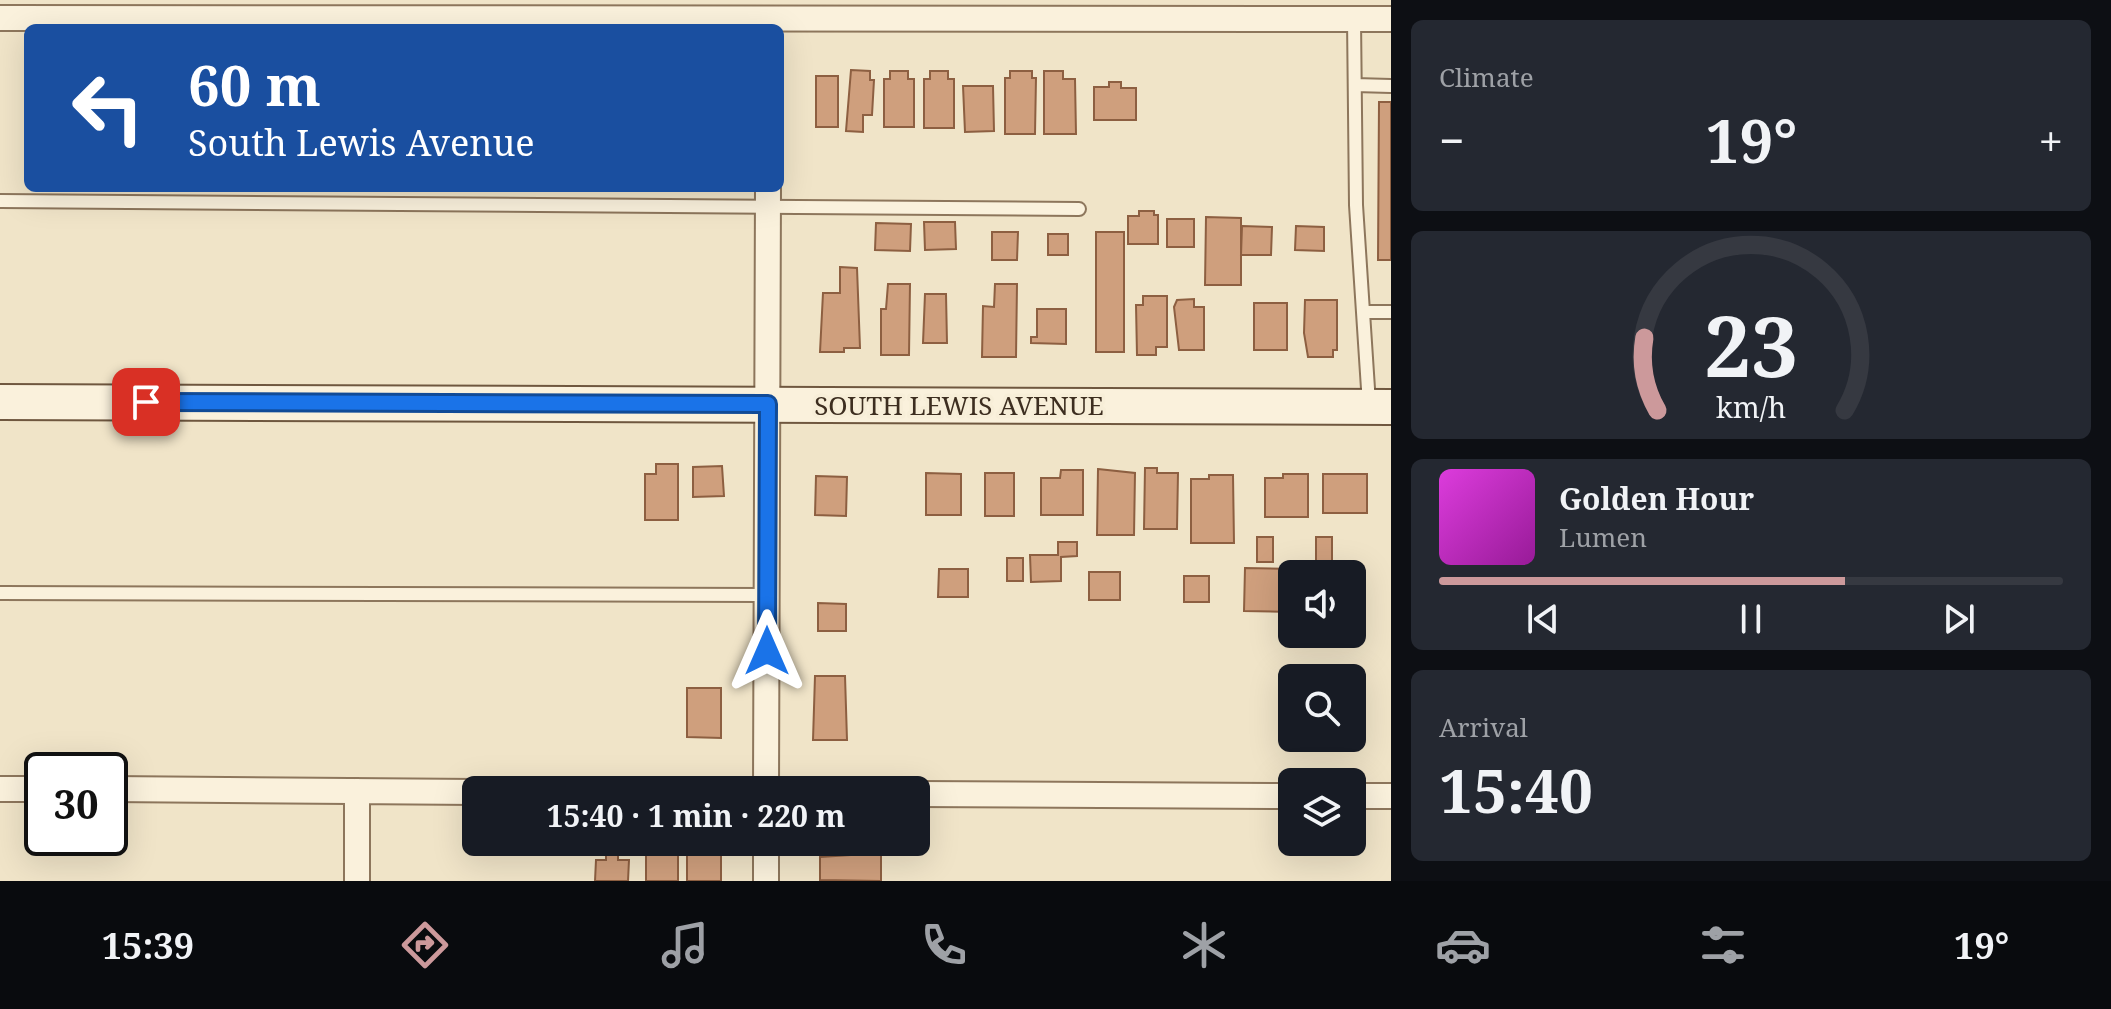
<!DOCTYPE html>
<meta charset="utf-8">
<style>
body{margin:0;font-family:"Noto Serif",serif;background:#242831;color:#f1f3f6;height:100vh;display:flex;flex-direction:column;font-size:30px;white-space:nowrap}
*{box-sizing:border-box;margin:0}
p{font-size:26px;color:#9ea1a6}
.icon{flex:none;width:44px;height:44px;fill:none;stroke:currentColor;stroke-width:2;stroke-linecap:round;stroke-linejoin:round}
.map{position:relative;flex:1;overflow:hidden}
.sheet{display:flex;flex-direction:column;gap:20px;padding:20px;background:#0d0f14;width:720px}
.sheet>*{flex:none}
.top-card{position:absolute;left:24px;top:24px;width:760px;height:168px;border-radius:12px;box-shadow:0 8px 32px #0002;background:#1a4fa0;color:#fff;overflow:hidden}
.tools{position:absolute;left:1278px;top:560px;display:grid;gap:16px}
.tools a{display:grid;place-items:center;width:88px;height:88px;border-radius:12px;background:#171b24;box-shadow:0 8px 32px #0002;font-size:40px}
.speed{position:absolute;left:24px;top:752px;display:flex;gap:16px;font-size:40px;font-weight:700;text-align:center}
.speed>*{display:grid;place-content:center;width:104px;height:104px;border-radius:50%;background:#171b24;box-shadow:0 8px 32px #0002;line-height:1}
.speed .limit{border:4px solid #111;border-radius:12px;background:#fff;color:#111}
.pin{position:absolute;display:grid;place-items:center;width:68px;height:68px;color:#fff;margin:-34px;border-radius:16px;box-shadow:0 4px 12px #0006}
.me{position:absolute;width:88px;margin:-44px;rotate:0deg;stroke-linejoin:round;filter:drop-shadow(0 0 6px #0008)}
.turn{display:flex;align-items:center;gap:28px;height:168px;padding:0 32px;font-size:36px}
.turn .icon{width:104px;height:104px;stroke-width:2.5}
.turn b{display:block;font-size:56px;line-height:68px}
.big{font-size:60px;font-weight:700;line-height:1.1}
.sheet .card{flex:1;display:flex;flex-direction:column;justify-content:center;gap:12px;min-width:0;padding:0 28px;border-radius:12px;background:#242831}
.sheet .dial{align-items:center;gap:0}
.dial svg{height:208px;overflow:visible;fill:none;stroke:#363941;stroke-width:7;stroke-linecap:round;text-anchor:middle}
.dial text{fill:#f1f3f6;stroke:none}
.song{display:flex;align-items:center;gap:24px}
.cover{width:96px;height:96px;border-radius:12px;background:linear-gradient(135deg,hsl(300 70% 55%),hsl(300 70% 35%))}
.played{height:8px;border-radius:4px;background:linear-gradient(90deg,#cc999b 65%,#363941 65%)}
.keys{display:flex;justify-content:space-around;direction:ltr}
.heat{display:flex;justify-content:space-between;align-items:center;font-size:44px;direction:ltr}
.trip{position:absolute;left:462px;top:776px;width:468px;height:80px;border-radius:12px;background:#171b24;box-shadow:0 8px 32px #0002;font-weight:700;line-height:80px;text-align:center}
.dock{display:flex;height:128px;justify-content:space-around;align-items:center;background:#090b0e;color:#9ea1a6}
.dock .icon{width:56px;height:56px}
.dock .active{color:#cc999b}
.dock b{font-size:36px;color:#f1f3f6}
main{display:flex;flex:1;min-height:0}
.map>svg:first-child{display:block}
.building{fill:#cf9f7d;stroke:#8d5f41;stroke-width:2}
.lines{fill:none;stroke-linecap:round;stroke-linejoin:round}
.service-casing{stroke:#8d765c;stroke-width:16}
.minor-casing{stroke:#8d765c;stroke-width:28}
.secondary-casing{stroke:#6f573f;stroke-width:38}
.service{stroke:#faf1dc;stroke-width:12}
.minor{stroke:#faf1dc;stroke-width:24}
.secondary{stroke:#faf1dc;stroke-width:34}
.route-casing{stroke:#114b97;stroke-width:20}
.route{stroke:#1a73e8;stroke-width:14}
.labels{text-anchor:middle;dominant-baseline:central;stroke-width:7;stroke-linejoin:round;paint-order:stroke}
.street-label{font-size:26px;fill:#3d2e20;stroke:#f7eed8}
</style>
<main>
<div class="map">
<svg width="1391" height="881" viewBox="0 0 1391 881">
<rect width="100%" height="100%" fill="#f0e4c8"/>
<path class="building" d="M851 70 870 71V80H874L872 115H863V132L846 131Z
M890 71H908V79H914V127H884V79H890Z
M930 71H948V79H954V128H924V79H930Z
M1010 71H1032V78H1036L1035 134H1005V78H1010Z
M1044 71H1063V79H1075L1076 134H1044Z
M816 76H838V127H816Z
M1109 82H1121V88H1136V120H1094V87H1109Z
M963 86H993L994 131 965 132Z
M1379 102H1391V260H1378Z
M1139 211H1154V215H1158V244H1128V216H1139Z
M1206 217 1241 218V285H1205Z
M1167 219H1194V247H1167Z
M924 222H955L956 249 925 250Z
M876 223 911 224 910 251 875 250Z
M1242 226 1272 227 1271 255H1241Z
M1296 226 1324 227V251L1295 250Z
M992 232H1018L1017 260H992Z
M1096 232H1124V352H1096Z
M1048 234H1068V255H1048Z
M840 267 857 268 860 348H844V352H820L823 293H840Z
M888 284H910L909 355H881V309H886Z
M995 284H1017L1016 357H982L983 306 994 307Z
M925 294H946L947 343H923Z
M1143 296H1167V347H1156V355H1137L1136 305H1143Z
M1194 299V307H1204V350H1179L1174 307 1177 300Z
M1305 300H1337V350H1333V357H1308L1304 333Z
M1254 303H1287V350H1254Z
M1037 309H1066V344L1031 343V337H1037Z
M656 464H678V520H645V474H656Z
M722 466 724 496 693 497V467Z
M1145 468H1157V473H1178L1177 529H1144Z
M1098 469 1135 473 1134 535H1097Z
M1061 470H1083V515H1041V478H1060Z
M926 473 961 474V515H926Z
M985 473H1014V516H985Z
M1283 474H1308V517H1265V478H1283Z
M1323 474H1367V513H1323Z
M1209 475H1233L1234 543H1191V479H1209Z
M816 476 847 477 846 516 815 515Z
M1257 537H1273V562H1257Z
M1316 537H1332V565L1316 566Z
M1058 542H1077V556L1061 557V581L1031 582 1030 555H1058Z
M1007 558H1023V581H1007Z
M1245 568 1294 569 1292 612 1244 611Z
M939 569H968V597H938Z
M1089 572H1120V600H1089Z
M1184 576H1209V602H1184Z
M818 603 846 604V631H818Z
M815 676H845L847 740H813Z
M687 688H721V738L687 737Z
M646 851H678V881H646Z
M687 851H721V881H687Z
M850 851 881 855V881L820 880V857L850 855Z
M606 852H618V860H629L628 881H595L596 860H606Z"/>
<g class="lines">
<g class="service-casing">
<path id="service" d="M1354 19 1356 205 1369 404
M1355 85 1391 86
M0 201 1079 209
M1364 312H1391
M0 593 767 595"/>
</g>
<g class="minor-casing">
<path id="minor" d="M0 18 1391 19
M0 789H42
M110 789 476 792
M766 790 768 188
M916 794 1292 796
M1352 796H1391
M357 881V791
M766 881V842"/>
</g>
<g class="secondary-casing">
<path id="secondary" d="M0 402 1391 407"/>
</g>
<use href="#service" class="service"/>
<use href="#minor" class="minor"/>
<use href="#secondary" class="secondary"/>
</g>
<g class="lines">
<g class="route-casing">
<path id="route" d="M146 402 768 404 767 651"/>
</g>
<use href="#route" class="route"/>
</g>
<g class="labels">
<g class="street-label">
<text x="959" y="405">SOUTH LEWIS AVENUE</text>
</g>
</g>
</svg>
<div class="tools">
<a><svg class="icon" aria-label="sound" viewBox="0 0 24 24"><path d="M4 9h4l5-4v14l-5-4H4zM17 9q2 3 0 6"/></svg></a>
<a><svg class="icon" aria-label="search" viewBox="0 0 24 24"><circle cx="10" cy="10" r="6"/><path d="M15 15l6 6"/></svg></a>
<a><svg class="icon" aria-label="layers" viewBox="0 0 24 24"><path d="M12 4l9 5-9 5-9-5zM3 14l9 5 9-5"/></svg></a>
</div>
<div class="speed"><div class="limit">30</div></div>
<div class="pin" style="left:146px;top:402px;background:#d93025"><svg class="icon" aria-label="arrive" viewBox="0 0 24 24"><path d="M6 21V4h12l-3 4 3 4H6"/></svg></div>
<svg class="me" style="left:767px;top:651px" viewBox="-20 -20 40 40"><path d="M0-17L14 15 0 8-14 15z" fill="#1a73e8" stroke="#fff" stroke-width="4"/></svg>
<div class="trip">15:40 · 1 min · 220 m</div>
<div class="top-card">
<div class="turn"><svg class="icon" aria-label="left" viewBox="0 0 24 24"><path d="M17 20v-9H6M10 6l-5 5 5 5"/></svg><div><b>60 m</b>South Lewis Avenue</div></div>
</div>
</div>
<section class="sheet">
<div class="card"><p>Climate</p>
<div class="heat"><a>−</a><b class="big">19°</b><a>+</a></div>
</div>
<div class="card dial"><svg viewBox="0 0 100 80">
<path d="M14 69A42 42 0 1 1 86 69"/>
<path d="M14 69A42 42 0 0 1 9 41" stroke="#cc999b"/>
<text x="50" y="56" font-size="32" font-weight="700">23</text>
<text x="50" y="72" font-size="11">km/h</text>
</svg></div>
<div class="card">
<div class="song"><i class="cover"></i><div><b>Golden Hour</b><p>Lumen</p></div></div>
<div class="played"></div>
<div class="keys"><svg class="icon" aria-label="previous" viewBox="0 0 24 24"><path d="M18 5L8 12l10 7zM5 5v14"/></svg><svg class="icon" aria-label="pause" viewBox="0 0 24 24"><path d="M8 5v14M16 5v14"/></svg><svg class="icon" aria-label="next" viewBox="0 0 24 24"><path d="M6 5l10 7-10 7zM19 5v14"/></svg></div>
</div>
<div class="card"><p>Arrival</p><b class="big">15:40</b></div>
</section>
</main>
<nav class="dock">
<b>15:39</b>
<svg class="icon active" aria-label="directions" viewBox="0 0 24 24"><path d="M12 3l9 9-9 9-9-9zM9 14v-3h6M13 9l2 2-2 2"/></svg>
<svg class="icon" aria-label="music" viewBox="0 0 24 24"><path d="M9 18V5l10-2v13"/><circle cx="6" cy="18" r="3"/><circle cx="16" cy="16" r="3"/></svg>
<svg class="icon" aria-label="phone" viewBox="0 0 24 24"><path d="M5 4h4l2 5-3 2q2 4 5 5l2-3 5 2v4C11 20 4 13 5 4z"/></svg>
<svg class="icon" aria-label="climate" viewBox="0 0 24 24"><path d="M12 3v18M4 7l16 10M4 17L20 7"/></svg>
<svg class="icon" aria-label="car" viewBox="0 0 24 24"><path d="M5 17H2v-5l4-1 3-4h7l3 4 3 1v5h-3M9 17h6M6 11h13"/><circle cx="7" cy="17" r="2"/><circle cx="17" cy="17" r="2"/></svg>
<svg class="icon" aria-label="filters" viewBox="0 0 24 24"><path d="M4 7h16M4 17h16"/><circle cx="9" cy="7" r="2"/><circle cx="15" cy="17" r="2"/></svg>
<b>19°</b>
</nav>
